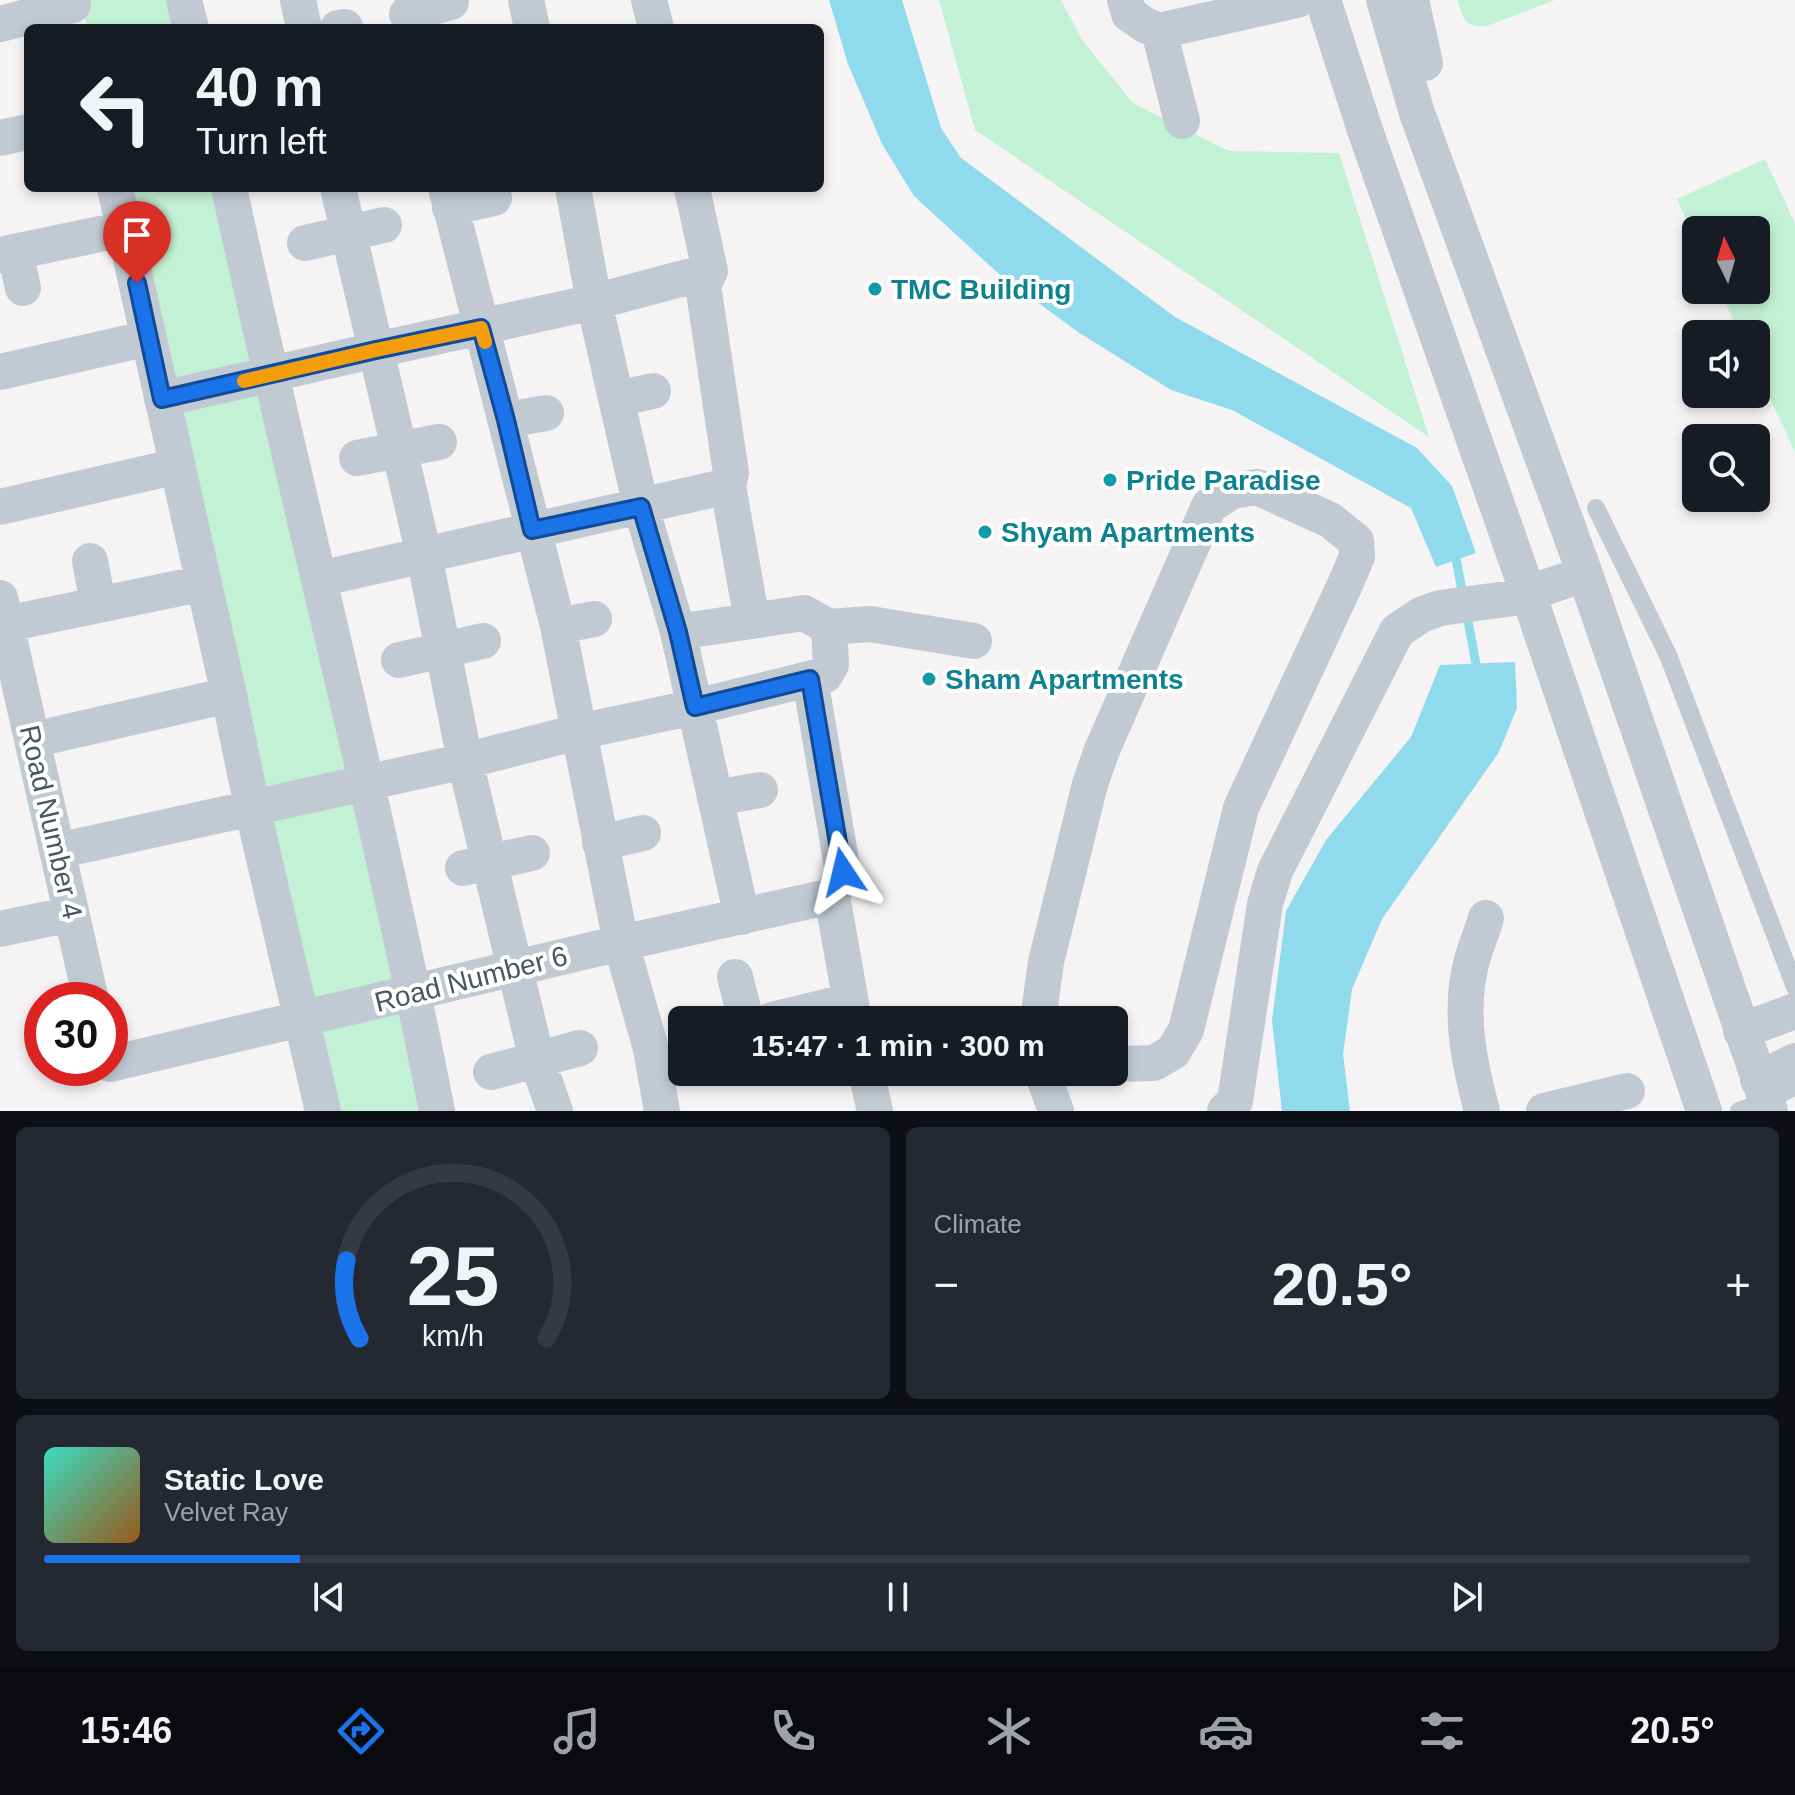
<!DOCTYPE html>
<meta charset="utf-8">
<style>
body{margin:0;font-family:Arial,sans-serif;background:#242831;color:#f1f3f6;height:100vh;display:flex;flex-direction:column;font-size:30px;white-space:nowrap}
*{box-sizing:border-box;margin:0}
p{font-size:26px;color:#9ea1a6}
.icon{flex:none;width:44px;height:44px;fill:none;stroke:currentColor;stroke-width:2;stroke-linecap:round;stroke-linejoin:round}
.map{position:relative;height:1111px;overflow:hidden}
.details{display:flex;flex-direction:column;gap:16px;padding:16px;background:#0d0f14;flex:1}
.details>*{flex:none}
.hud{position:absolute;left:24px;top:24px;width:800px;height:168px;border-radius:12px;box-shadow:0 4px 12px #0003;background:#171b24;color:#f1f3f6;overflow:hidden}
.needle{width:52px;rotate:355deg}
.buttons{position:absolute;left:1682px;top:216px;display:grid;gap:16px}
.buttons a{display:grid;place-items:center;width:88px;height:88px;border-radius:12px;background:#171b24;box-shadow:0 4px 12px #0003;font-size:40px}
.speed{position:absolute;left:24px;top:982px;display:flex;gap:16px;font-size:40px;font-weight:700;text-align:center}
.speed>*{display:grid;place-content:center;width:104px;height:104px;border-radius:50%;background:#171b24;box-shadow:0 4px 12px #0003;line-height:1}
.speed .limit{border:12px solid #d22;background:#fff;color:#111}
.pin{position:absolute;display:grid;place-items:center;width:68px;height:68px;color:#fff;margin:-82px -34px;border-radius:50% 50% 50% 0;rotate:-45deg;box-shadow:0 0 8px #0007}
.pin .icon{rotate:45deg}
.me{position:absolute;width:88px;margin:-44px;rotate:350deg;stroke-linejoin:round;filter:drop-shadow(0 0 6px #0008)}
.turn{display:flex;align-items:center;gap:28px;height:168px;padding:0 40px;font-size:36px}
.turn .icon{width:104px;height:104px;stroke-width:2.5}
.turn b{display:block;font-size:56px;line-height:68px}
.big{font-size:60px;font-weight:800;line-height:1.1}
.details .widget{flex:1;display:flex;flex-direction:column;justify-content:center;gap:12px;min-width:0;padding:0 28px;border-radius:12px;background:#242831}
.details .dial{align-items:center;gap:0}
.dial svg{height:208px;overflow:visible;fill:none;stroke:#363941;stroke-width:7;stroke-linecap:round;text-anchor:middle}
.dial text{fill:#f1f3f6;stroke:none}
.song{display:flex;align-items:center;gap:24px}
.cover{width:96px;height:96px;border-radius:12px;background:linear-gradient(135deg,hsl(170 70% 55%),hsl(30 70% 35%))}
.played{height:8px;border-radius:4px;background:linear-gradient(90deg,#1a73e8 15%,#363941 15%)}
.keys{display:flex;justify-content:space-around;direction:ltr}
.heat{display:flex;justify-content:space-between;align-items:center;font-size:44px;direction:ltr}
.details .tiles{flex:1;display:grid;gap:16px;grid-template-columns:1fr 1fr}
.widget:last-child{grid-column:span 2}
.trip{position:absolute;left:668px;top:1006px;width:460px;height:80px;border-radius:12px;background:#171b24;box-shadow:0 4px 12px #0003;font-weight:800;line-height:80px;text-align:center}
.menu{display:flex;height:128px;justify-content:space-around;align-items:center;background:#090b0e;color:#9ea1a6}
.menu .icon{width:56px;height:56px}
.menu .active{color:#1a73e8}
.menu b{font-size:36px;color:#f1f3f6}
.map>svg:first-child{display:block}
.green{fill:#c3f1d5}
.water{fill:#90daee}
.lines{fill:none;stroke-linecap:round;stroke-linejoin:round}
.stream{stroke:#90daee;stroke-width:9}
.service{stroke:#c1cad2;stroke-width:18}
.minor{stroke:#c1cad2;stroke-width:36}
.route-casing{stroke:#114b97;stroke-width:20}
.route{stroke:#1a73e8;stroke-width:14}
.slow{stroke:#f59e0b;stroke-width:14}
.culture-dot{fill:#0f9aa8;stroke:#fff;stroke-width:3}
.labels{text-anchor:middle;dominant-baseline:central;stroke-width:8;stroke-linejoin:round;paint-order:stroke}
.culture-label{font-size:28px;font-weight:bold;fill:#0d838f;stroke:#fff;text-anchor:start}
.street-label{font-size:28px;fill:#4a5661;stroke:#fff}
</style>
<div class="map">
<svg width="1795" height="1111" viewBox="0 0 1795 1111">
<rect width="100%" height="100%" fill="#f5f3f3"/>
<path class="green" d="M81 0H178L184 28H87Z
M939 0H1061L1082 40 1133 103 1229 151 1339 153 1429 437 975 130Z
M1458 0H1555L1487 26C1467 29 1461 18 1458 0Z
M1765 159 1795 223V452L1756 368V334H1740L1719 290H1756V230H1696V240L1677 199Z
M125 188H219L259 374 173 389Z
M265 385 358 778 256 799 175 408Z
M356 799 410 986 308 1009 261 816Z
M413 1010 432 1111H329L311 1026Z"/>
<path class="water" d="M829 0H902L941 128 961 158 1175 317 1417 448 1452 486 1476 553 1436 567 1411 508 1232 410 1171 390 1078 332 999 274 914 196 882 144 848 64Z
M1515 662 1517 708 1499 752 1382 919 1352 989 1343 1054 1350 1111H1282L1272 1021 1286 911 1326 840 1411 737 1440 665Z"/>
<g class="lines">
<path class="stream" d="M1454 548 1463 596
M1466 610 1478 675"/>
<path class="service" d="M1596 508 1668 655 1795 987
M1739 1111 1767 1101 1795 1086"/>
<path class="minor" d="M184 0 191 28
M298 0 304 28
M526 0 532 28
M649 0 656 28
M1125 0 1129 14 1145 25 1159 31 1297 0
M1323 0 1365 130 1528 593 1704 1111
M1384 0 1417 113 1585 574 1770 1111
M1411 0 1425 63
M407 14 451 2
M0 24 73 5
M338 28 345 27
M1159 31 1182 121
M0 138 28 132
M115 188 229 695 252 807 323 1111
M229 188C296 496 376 801 437 1111
M338 188 424 555 465 761 537 1060 555 1111
M446 188 558 626 621 943 651 1049 662 1111
M573 188 594 302 641 507 678 632 742 917
M692 188 710 271 703 285 731 473 728 486 752 621
M450 208 494 198
M305 243 384 225
M15 252 23 288
M0 255 124 229
M0 372 149 338
M162 399 376 350 594 302 710 271
M616 399 653 391
M506 420 546 413
M357 458 439 442
M0 507 178 466
M90 561 98 604
M319 579 728 486
M0 598 91 1000
M6 624 204 583
M558 626 594 619
M829 627 870 624 974 641
M399 660 483 641
M810 679 843 872 832 896 854 1020
M32 740 229 695
M715 798 760 790
M600 843 643 833
M57 851 465 761 578 732 695 707 825 675 831 665 829 627 804 613 678 632
M463 868 532 853
M0 929 71 914
M735 977 746 1020
M772 1020 850 1001
M1038 1020 1046 962 1090 784 1102 750 1209 506 1232 491 1257 487 1330 520 1356 541 1357 556 1348 578 1241 808 1186 1030 1173 1052 1154 1063 1114 1064
M1741 1031 1795 1011
M110 1064 621 943 832 896
M491 1072 580 1048
M866 1072 875 1111
M1042 1072 1056 1111
M1758 1080 1795 1061
M1225 1111 1235 1101 1265 904 1275 871 1397 631 1421 615 1440 608 1514 598 1585 574
M1482 1111C1469 1062 1458 1011 1472 960 1476 946 1482 932 1486 918
M1544 1111 1627 1091"/>
</g>
<g class="lines">
<g class="route-casing">
<path id="route" d="M137 283 162 399 376 350 481 328 506 420 532 530 641 507 678 632 695 707 810 679 843 872"/>
</g>
<use href="#route" class="route"/>
<path class="slow" d="M244 381 376 350 481 328 485 342"/>
</g>
<g class="culture-dot">
<circle cx="875" cy="289" r="8"/>
<circle cx="1110" cy="480" r="8"/>
<circle cx="985" cy="532" r="8"/>
<circle cx="929" cy="679" r="8"/>
</g>
<g class="labels">
<g class="culture-label">
<text x="891" y="289">TMC Building</text>
<text x="1126" y="480">Pride Paradise</text>
<text x="1001" y="532">Shyam Apartments</text>
<text x="945" y="679">Sham Apartments</text>
</g>
<g class="street-label">
<text transform="translate(51 822) rotate(77)">Road Number 4</text>
<text transform="translate(471 979) rotate(-14)">Road Number 6</text>
</g>
</g>
</svg>
<div class="buttons">
<a><svg class="needle" viewBox="-14 -14 28 28"><path d="M0-13l5 13h-10z" fill="#e53935"/><path d="M0 13l5-13h-10z" fill="#9ea1a6"/></svg></a>
<a><svg class="icon" aria-label="sound" viewBox="0 0 24 24"><path d="M4 9h4l5-4v14l-5-4H4zM17 9q2 3 0 6"/></svg></a>
<a><svg class="icon" aria-label="search" viewBox="0 0 24 24"><circle cx="10" cy="10" r="6"/><path d="M15 15l6 6"/></svg></a>
</div>
<div class="speed"><div class="limit">30</div></div>
<div class="pin" style="left:137px;top:283px;background:#d93025"><svg class="icon" aria-label="arrive" viewBox="0 0 24 24"><path d="M6 21V4h12l-3 4 3 4H6"/></svg></div>
<svg class="me" style="left:843px;top:872px" viewBox="-20 -20 40 40"><path d="M0-17L14 15 0 8-14 15z" fill="#1a73e8" stroke="#fff" stroke-width="4"/></svg>
<div class="trip">15:47 · 1 min · 300 m</div>
<div class="hud">
<div class="turn"><svg class="icon" aria-label="left" viewBox="0 0 24 24"><path d="M17 20v-9H6M10 6l-5 5 5 5"/></svg><div><b>40 m</b>Turn left</div></div>
</div>
</div>
<section class="details">
<div class="tiles">
<div class="widget dial"><svg viewBox="0 0 100 80">
<path d="M14 69A42 42 0 1 1 86 69"/>
<path d="M14 69A42 42 0 0 1 9 39" stroke="#1a73e8"/>
<text x="50" y="56" font-size="32" font-weight="700">25</text>
<text x="50" y="72" font-size="11">km/h</text>
</svg></div>
<div class="widget"><p>Climate</p>
<div class="heat"><a>−</a><b class="big">20.5°</b><a>+</a></div>
</div>
<div class="widget">
<div class="song"><i class="cover"></i><div><b>Static Love</b><p>Velvet Ray</p></div></div>
<div class="played"></div>
<div class="keys"><svg class="icon" aria-label="previous" viewBox="0 0 24 24"><path d="M18 5L8 12l10 7zM5 5v14"/></svg><svg class="icon" aria-label="pause" viewBox="0 0 24 24"><path d="M8 5v14M16 5v14"/></svg><svg class="icon" aria-label="next" viewBox="0 0 24 24"><path d="M6 5l10 7-10 7zM19 5v14"/></svg></div>
</div>
</div>
</section>
<nav class="menu">
<b>15:46</b>
<svg class="icon active" aria-label="directions" viewBox="0 0 24 24"><path d="M12 3l9 9-9 9-9-9zM9 14v-3h6M13 9l2 2-2 2"/></svg>
<svg class="icon" aria-label="music" viewBox="0 0 24 24"><path d="M9 18V5l10-2v13"/><circle cx="6" cy="18" r="3"/><circle cx="16" cy="16" r="3"/></svg>
<svg class="icon" aria-label="phone" viewBox="0 0 24 24"><path d="M5 4h4l2 5-3 2q2 4 5 5l2-3 5 2v4C11 20 4 13 5 4z"/></svg>
<svg class="icon" aria-label="climate" viewBox="0 0 24 24"><path d="M12 3v18M4 7l16 10M4 17L20 7"/></svg>
<svg class="icon" aria-label="car" viewBox="0 0 24 24"><path d="M5 17H2v-5l4-1 3-4h7l3 4 3 1v5h-3M9 17h6M6 11h13"/><circle cx="7" cy="17" r="2"/><circle cx="17" cy="17" r="2"/></svg>
<svg class="icon" aria-label="filters" viewBox="0 0 24 24"><path d="M4 7h16M4 17h16"/><circle cx="9" cy="7" r="2"/><circle cx="15" cy="17" r="2"/></svg>
<b>20.5°</b>
</nav>
